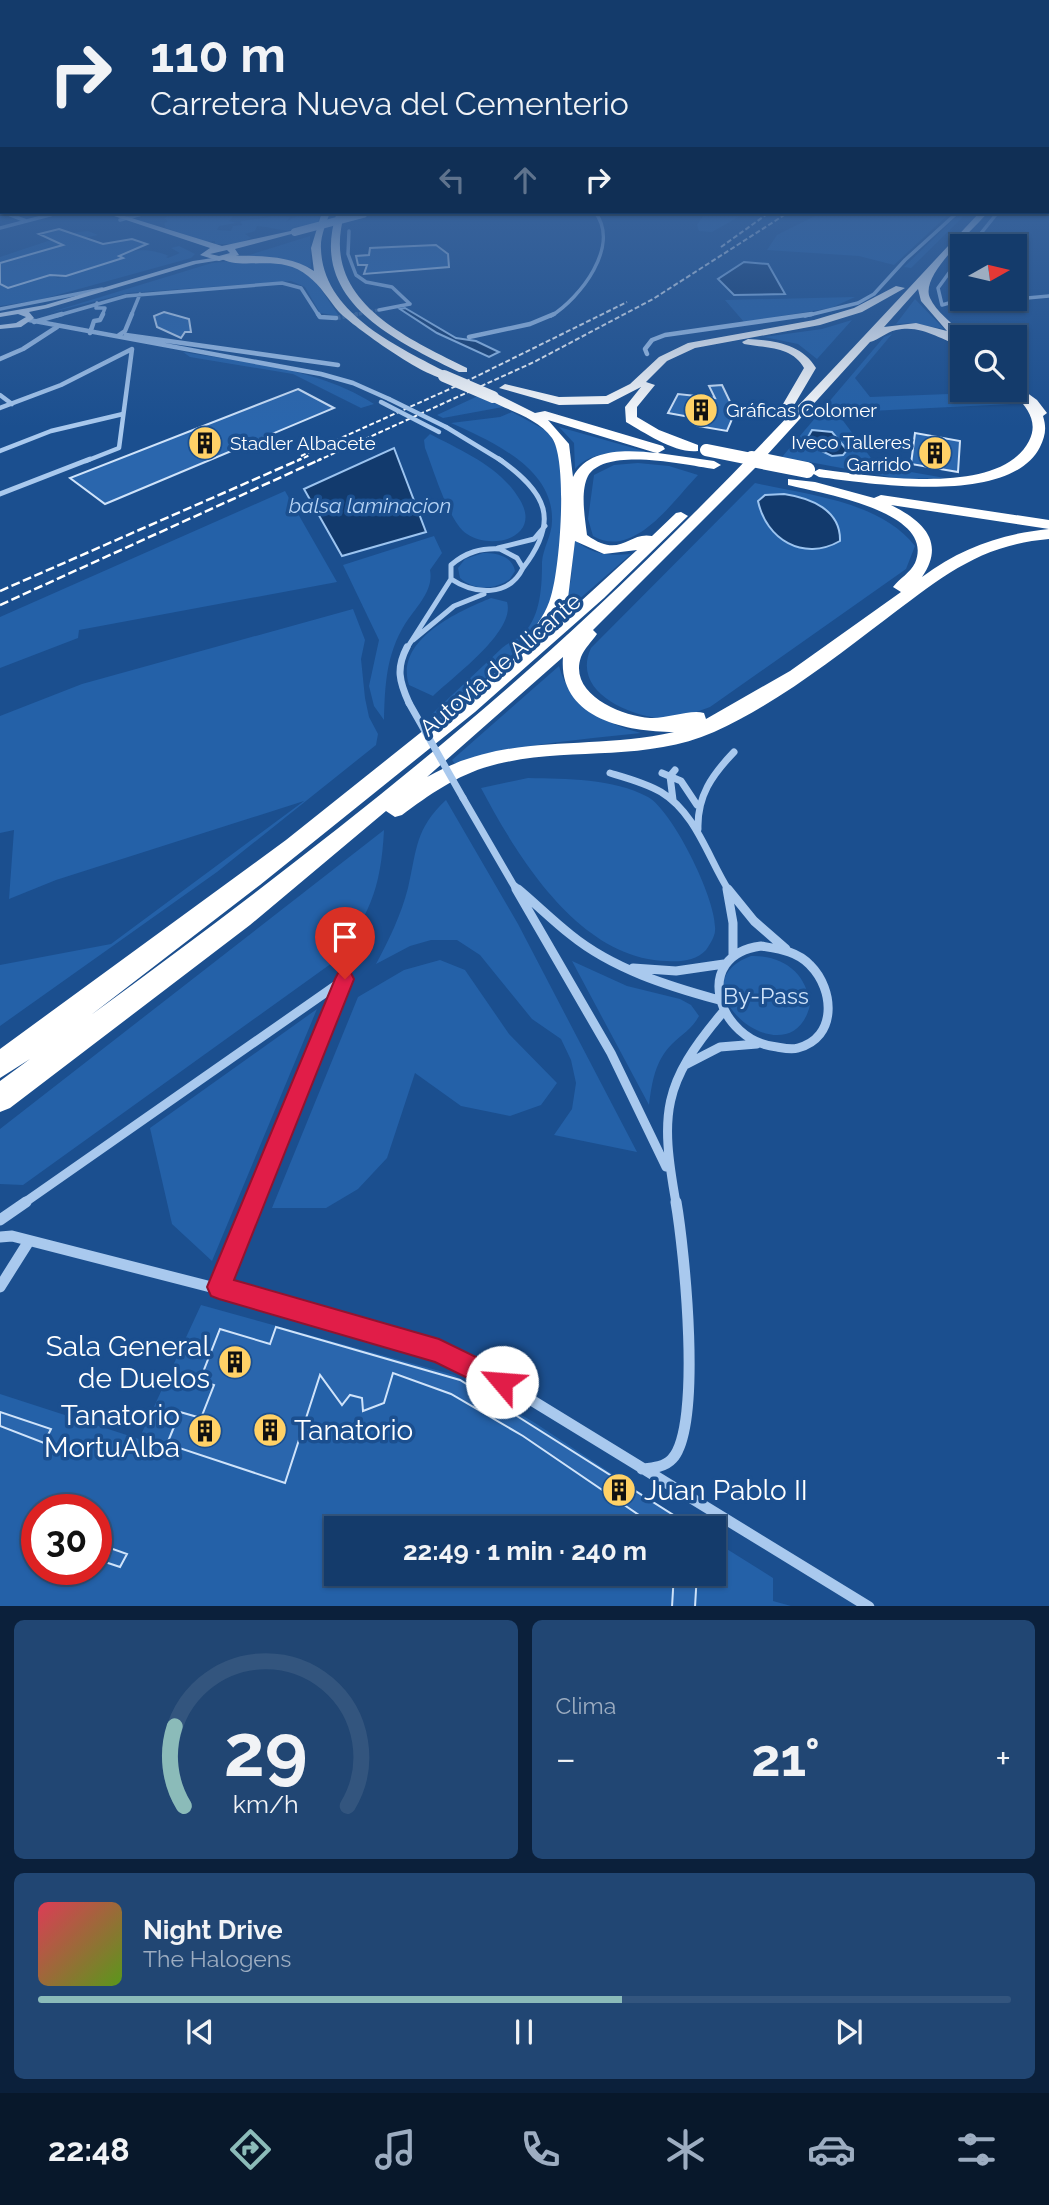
<!DOCTYPE html>
<html lang="es">
<meta charset="utf-8">
<style>
body{margin:0;font-family:Raleway,sans-serif;background:#214673;color:#f1f3f6;height:100vh;display:flex;flex-direction:column;font-size:26px;white-space:nowrap}
*{box-sizing:border-box;margin:0}
p{font-size:23px;color:#9dadc1}
.icon{flex:none;width:38px;height:38px;fill:none;stroke:currentColor;stroke-width:2;stroke-linecap:round;stroke-linejoin:round}
.map{position:relative;height:1606px;overflow:hidden}
.panel{display:flex;flex-direction:column;gap:14px;padding:14px;background:#0b203b;flex:1}
.panel>*{flex:none}
.banner{position:absolute;left:0px;top:0px;width:1050px;height:214px;box-shadow:0 2px 5px #0004,0 0 0 2px #33557e;background:#143b6b;color:#f1f3f6;overflow:hidden}
.needle{width:46px;rotate:82deg}
.tools{position:absolute;left:950px;top:234px;display:grid;gap:14px}
.tools a{display:grid;place-items:center;width:77px;height:77px;border-radius:0px;background:#143b6b;box-shadow:0 2px 5px #0004,0 0 0 2px #33557e;font-size:35px}
.speed{position:absolute;left:21px;top:1494px;display:flex;gap:14px;font-size:35px;font-weight:700;text-align:center}
.speed>*{display:grid;place-content:center;width:91px;height:91px;border-radius:50%;background:#143b6b;box-shadow:0 2px 5px #0004,0 0 0 2px #33557e;line-height:1}
.speed .limit{border:10px solid #d22;background:#fff;color:#111}
.pin{position:absolute;display:grid;place-items:center;width:60px;height:60px;color:#fff;margin:-72px -30px;border-radius:50% 50% 50% 0;rotate:-45deg;box-shadow:0 0 7px #0007}
.pin .icon{rotate:45deg}
.me{position:absolute;width:77px;margin:-38px;rotate:297deg;stroke-linejoin:round;filter:drop-shadow(0 0 5px #0008)}
.turn{display:flex;align-items:center;gap:24px;height:147px;padding:0 35px;font-size:32px}
.turn .icon{width:91px;height:91px;stroke-width:2.5}
.turn b{display:block;font-size:49px;line-height:60px}
.lanes{display:flex;align-items:center;height:66px;padding:0 35px;background:#0003;justify-content:center;gap:35px;direction:ltr}
.lanes .off{opacity:.35}
.big{font-size:52px;font-weight:700;line-height:1.1}
.panel .widget{flex:1;display:flex;flex-direction:column;justify-content:center;gap:10px;min-width:0;padding:0 24px;border-radius:10px;background:#214673}
.panel .dial{align-items:center;gap:0}
.dial svg{height:182px;overflow:visible;fill:none;stroke:#33557e;stroke-width:7;stroke-linecap:round;text-anchor:middle}
.dial text{fill:#f1f3f6;stroke:none}
.song{display:flex;align-items:center;gap:21px}
.cover{width:84px;height:84px;border-radius:10px;background:linear-gradient(135deg,hsl(350 70% 55%),hsl(90 70% 35%))}
.played{height:7px;border-radius:4px;background:linear-gradient(90deg,#8bbbb9 60%,#33557e 60%)}
.keys{display:flex;justify-content:space-around;direction:ltr}
.heat{display:flex;justify-content:space-between;align-items:center;font-size:38px;direction:ltr}
.panel .tiles{flex:1;display:grid;gap:14px;grid-template-columns:1fr 1fr}
.widget:last-child{grid-column:span 2}
.trip{position:absolute;left:324px;top:1516px;width:402px;height:70px;border-radius:0px;background:#143b6b;box-shadow:0 2px 5px #0004,0 0 0 2px #33557e;font-weight:700;line-height:70px;text-align:center}
.tab-bar{display:flex;height:112px;justify-content:space-around;align-items:center;background:#08182b;color:#9dadc1}
.tab-bar .icon{width:49px;height:49px}
.tab-bar .current{color:#8bbbb9}
.tab-bar b{font-size:32px;color:#f1f3f6}
.map>svg:first-child{display:block}
.green{fill:#2461a8;fill-rule:evenodd}
.water{fill:#123a6d;stroke:#9cc4f0;stroke-width:2}
.building{fill:#2a66ad;stroke:#cfe3fa;stroke-width:2}
.lines{fill:none;stroke-linecap:round;stroke-linejoin:round}
.street-tunnel-far1{stroke:#3d69a0;stroke-width:3.5;stroke-dasharray:3.5 2;stroke-linecap:butt}
.street-tunnel{stroke:#3d69a0;stroke-width:4.5;stroke-dasharray:4.5 2;stroke-linecap:butt}
.street-far5{stroke:#a9c9ee;stroke-width:3.5}
.street-far4{stroke:#a9c9ee;stroke-width:4.5}
.street-far3{stroke:#a9c9ee;stroke-width:5}
.street-far2{stroke:#a9c9ee;stroke-width:7}
.street-far1{stroke:#a9c9ee;stroke-width:9}
.street{stroke:#a9c9ee;stroke-width:11}
.secondary{fill:#d6e6fa;fill-rule:evenodd}
.primary{fill:#f0f6ff;fill-rule:evenodd}
.highway{fill:#fff;fill-rule:evenodd}
.rail-far1{stroke:#fff;stroke-width:2;stroke-dasharray:5 2.5;stroke-linecap:butt}
.rail{stroke:#fff;stroke-width:2.5;stroke-dasharray:9 3.5;stroke-linecap:butt}
.street-bridge-far1{stroke:#a9c9ee;stroke-width:4.5}
.street-bridge{stroke:#a9c9ee;stroke-width:7}
.primary-bridge{stroke:#f0f6ff;stroke-width:8}
.highway-bridge-far1{stroke:#fff;stroke-width:12}
.highway-bridge{stroke:#fff;stroke-width:16}
.route{fill:#e11d48;stroke:#92132f;stroke-width:2}
.labels{text-anchor:middle;dominant-baseline:central;stroke-width:7;stroke-linejoin:round;paint-order:stroke}
.far-poi-label{font-size:19px;fill:#fff;stroke:#1b4f8f;text-anchor:start}
.far-water-label{font-size:21px;font-style:italic;fill:#b5d3f5;stroke:#1b4f8f}
.street-label{font-size:23px;fill:#fff;stroke:#1b4f8f}
.park-label{font-size:23px;fill:#cfe3fa;stroke:#1b4f8f}
.near-poi-label{font-size:28px;fill:#fff;stroke:#1b4f8f;text-anchor:end}
</style>
<div class="map">
<svg width="1049" height="1607" viewBox="0 0 1049 1607">
<rect width="100%" height="100%" fill="#1b4f8f"/>
<path class="green" d="M201 212 234 215 229 221 236 223 219 226 217 230 231 231 233 226 242 225 241 221 271 217 265 213 264 217 249 218 250 215 260 214 257 212H293L279 216 290 217 286 222 297 216 293 213 295 212H321L317 225 292 227 301 229C283 233 274 227 257 226L255 231 245 234 251 238 237 244H215V241L207 242 166 228 164 224 168 221 164 218C175 212 189 214 201 212Z
M706 212H747L712 232 699 231 697 225Z
M823 212H951L894 265 859 256 767 250 777 235Z
M961 212H968L911 268 904 267Z
M88 231 98 235 60 243 63 245 0 263V257L72 233Z
M310 236 311 268 284 259 243 257Z
M179 246 195 254 191 258 39 300 0 306V284L8 288 28 266 58 278 123 259 117 256C137 249 147 248 169 256L166 257 168 258 180 253 171 248Z
M240 260 285 263 312 276 339 316 320 313 305 287 291 281 128 293 48 313 212 263Z
M855 297 831 308 744 322 725 300Z
M915 299 944 329 912 323 896 324Z
M852 320 817 359 798 344 764 337 822 329Z
M892 334 855 378 870 397 1002 392 1011 404 850 412 841 418 877 466 945 478 901 479 782 457 884 337Z
M183 352C247 363 318 368 374 404L361 408 293 374 190 357Z
M478 396 503 407 443 418 437 415Z
M512 412 549 432 562 459 560 551 555 594 539 626 524 644 436 722 432 714C455 692 479 670 502 648 509 642 518 639 524 633 541 615 542 585 542 562 543 548 552 535 552 521 554 468 491 441 451 423L500 417Z
M559 427 651 453C626 453 593 448 575 469L574 443Z
M430 434C462 451 501 467 520 500 542 537 493 551 467 534 449 523 433 468 425 448L424 440Z
M638 463 669 466 698 475C673 501 634 560 593 536L588 519 594 475 614 465Z
M755 483C807 495 880 501 915 546L906 569 710 707C693 713 675 721 657 718 622 713 572 689 591 648Z
M285 491 337 582 79 630 78 638 0 668V617Z
M434 536 442 553 430 570C434 591 416 607 405 624 386 655 385 685 384 720L374 706 369 686 379 640 343 565Z
M574 539C592 555 608 556 631 554L561 615 571 580Z
M483 553C497 553 512 556 515 571L510 579C495 590 474 591 460 578L458 568 465 559Z
M491 598 507 602C516 631 454 676 433 696L409 685C394 640 459 611 491 598Z
M353 609 365 640 361 659 365 698 369 717 378 734 376 745 217 872 0 1026V965L111 944 304 801 56 880 9 899 14 830 0 833V716L82 684Z
M559 666C570 707 603 723 641 733 578 740 516 744 455 764L452 760Z
M528 778C566 779 613 778 648 797 673 811 718 902 715 931 715 936 709 946 706 950 696 961 680 962 667 961 579 959 517 856 481 788Z
M446 800 518 924 637 1152 554 1135 572 1109 576 1083 571 1060 561 1039 532 1019 480 955 457 940H431L410 946 376 964C389 940 401 915 408 888 417 849 415 829 446 800Z
M384 830C381 889 369 918 332 963L23 1185 0 1184V1129Z
M751 956C783 955 807 973 810 1005 791 1084 670 986 751 956Z
M440 960 465 970 509 1034 557 1083 541 1105 510 1116 461 1106 415 1073 387 1158 358 1189 326 1208H272L358 997 404 970Z
M572 961 627 986 680 999 691 1005 699 1016C692 1029 682 1034 672 1044 655 1061 652 1082 649 1105Z
M317 1009 212 1261 172 1224 150 1128Z
M201 1305 454 1375 535 1423 694 1528H336V1573H714V1541L773 1578V1601L791 1606 0 1607V1394L139 1439ZM37 1510H96V1570H37Z"/>
<path class="water" d="M744 262 768 264 785 294 734 295 718 279Z
M405 308 456 338 476 341 499 352 489 357 437 333 400 309Z
M812 430 832 432 847 450 843 455 832 456 811 446 808 437Z
M394 448 426 532 342 556 304 489Z
M784 494C811 498 841 510 840 541 803 562 766 539 758 501L765 495Z"/>
<path class="building" d="M59 229 103 244 132 239 147 244 119 256 123 258 66 276 50 275 8 288 0 284V263L63 245 39 234Z
M436 245 448 254 449 267 364 274 367 265H358L356 256 369 255 370 248Z
M164 312 189 319 191 332H185L181 338 157 327 154 316Z
M722 385 735 412 727 431 698 426 701 419 668 413 678 394 715 398 709 386Z
M298 389 334 408 105 504 70 478Z
M915 433 960 441 958 472 911 464Z
M276 1327 460 1380 694 1528H658L523 1436 451 1394 393 1373 384 1403 363 1411 362 1398 350 1395 342 1405 320 1375 285 1483 167 1444 180 1412 201 1418 214 1385 200 1380 220 1329 270 1344Z
M0 1412 51 1429 44 1443 0 1426Z
M96 1543 127 1554 120 1567 96 1559Z
M674 1573H697L695 1607H672Z"/>
<g class="lines">
<path class="street-tunnel-far1" d="M348 316 379 310"/>
<path class="street-tunnel" d="M336 318 358 314"/>
<path class="street-far5" d="M0 211 26 221
M120 220 149 212
M0 228 61 212
M349 231 348 254 356 275 366 282 392 287 410 304
M970 247 998 212
M962 255 938 288 942 305 963 299
M993 299H1005
M1015 299 1049 296
M97 303 96 308H105L102 316
M0 309 102 289
M379 310 410 304
M56 316 126 296 282 283 301 288 319 316
M131 316 140 294
M551 316C580 298 621 246 595 212
M805 316 858 303 874 294 905 260 958 212"/>
<path class="street-far4" d="M318 314 320 317 336 318
M29 320 321 374 353 383 389 399
M34 322 62 314
M90 333 94 321 100 320 103 314
M119 335 125 331 132 314
M126 335 338 365
M469 337 530 324 554 314
M647 354 645 349 652 340 665 335 812 314
M0 359 23 349 57 327
M0 395 12 404
M0 408 61 385 132 349
M446 427 502 461
M0 451 51 431 123 414
M86 461 119 448 132 349"/>
<path class="street-far3" d="M499 459C547 493 560 520 523 568
M0 494 90 459
M498 548 534 539 545 526
M500 549 517 558 523 568C509 597 475 595 451 579V565C466 552 481 548 500 549Z
M413 640 454 606 484 594
M407 648 451 579"/>
<path class="street-far2" d="M407 647C396 668 399 681 409 703
M610 773C627 778 646 783 661 792 696 813 708 858 729 891
M662 773 681 781 697 805
M463 798 517 891
M673 800 670 776 675 770
M698 829C697 796 712 775 734 752
M515 886 520 891
M726 886 727 891"/>
<path class="street-far1" d="M516 889 611 1053 666 1167
M518 889C536 904 553 921 571 935 613 969 668 986 719 1000
M727 889 733 923V955
M728 889 754 921 786 949
M761 946C779 949 797 951 810 965 835 990 837 1038 798 1048 791 1050 783 1048 777 1047 717 1041 691 955 761 946Z
M633 968 676 971 724 964
M687 1064 720 1047 757 1044
M24 1203 345 979 253 1203
M676 1203C660 1113 662 1084 723 1012"/>
<path class="street" d="M0 1220 26 1202
M0 1237 12 1236 340 1320 439 1351 502 1382 869 1607
M0 1287 29 1241
M219 1287 254 1202
M642 1469C652 1468 665 1467 672 1459 703 1427 684 1248 676 1202"/>
<path class="secondary" d="M219 257 221 260 196 264 48 308 29 312 34 318 21 327 0 329V325L16 323 26 317 18 314 0 317V313L45 305 193 261Z"/>
<path class="primary" d="M102 212H112L222 246 295 230 299 232 235 249 239 255 219 261 200 255 210 248ZM227 250 230 253 219 256 210 254Z"/>
<path class="highway" d="M322 212H330C326 224 320 237 321 249 323 314 399 347 448 373V379C429 381 354 327 339 312 328 299 321 286 308 276 279 252 242 272 220 258L225 255C256 257 287 253 314 271L311 248Z
M337 212H345C318 299 403 336 467 368V372H459C394 340 307 300 337 212Z
M980 212H988C974 230 919 275 930 298 936 312 953 323 963 335L962 346C940 340 922 324 896 330 886 332 879 340 870 342L757 466 593 630 597 634C592 641 584 649 581 657 568 694 621 716 650 718 667 719 690 709 704 713L706 719 790 671 901 592 893 587C900 578 910 573 915 563 937 511 819 493 788 485V479L815 482 874 498 881 495 1049 520V539C978 545 941 578 886 619 832 660 776 704 714 732 641 764 564 745 490 766 457 775 429 795 402 815L395 817 386 811 250 925 10 1108 0 1112V1081L30 1059 0 1078V1049L286 840 533 643 528 638C537 624 547 612 551 596 560 568 568 461 552 438 538 418 509 411 489 400V394H497L535 413 545 411 663 446 665 449 658 453 714 461 721 465 714 469C687 465 605 446 588 476 580 492 585 518 587 535 621 560 628 531 652 536L676 513 681 512 688 516 604 598 475 712 260 885 91 1015C264 888 437 757 594 610 729 484 853 347 980 212ZM918 289 921 301 947 331 916 323 884 327ZM548 420 653 452 657 453C629 450 588 447 573 477L569 444ZM891 505 1049 529C1000 534 961 548 922 577 946 542 923 521 891 505ZM575 541 604 554 637 550 557 623 568 598ZM563 657C558 718 625 732 674 732 586 752 510 730 427 777Z
M896 286 905 288 862 312 820 325 695 348 667 361 646 382 655 385 637 407V417L659 430 698 445V451C676 454 645 433 626 422L625 407 641 387 608 404 559 405 499 388 505 384 559 397 606 396 630 384 659 357 688 343 814 320 854 308Z
M748 339C774 340 802 344 816 368L793 407 783 404 804 368C792 346 765 348 744 344L742 342Z
M1015 384 1037 400 1047 413 1043 416C1047 429 1045 436 1040 447 1010 506 873 484 819 477L812 473 819 469C872 476 1000 498 1029 441 1040 420 1024 404 1010 390H1015Z"/>
<path class="rail-far1" d="M721 247 770 212
M301 456 463 383 627 302
M297 461 310 455
M317 461 534 362 653 299 789 212"/>
<path class="rail" d="M0 591 301 459
M0 605 321 459"/>
<path class="street-bridge-far1" d="M389 399 446 427
M381 402 439 432"/>
<path class="street-bridge" d="M409 703 463 798"/>
<path class="primary-bridge" d="M295 232 363 214"/>
<path class="highway-bridge-far1" d="M444 376 493 397
M706 450 761 461"/>
<path class="highway-bridge" d="M752 459 807 470"/>
</g>
<linearGradient id="sky" x2="0" y2="1"><stop stop-color="#0f2b4f"/><stop offset="0.47" stop-color="#39639b"/><stop offset="1" stop-color="#39639b" stop-opacity="0"/></linearGradient>
<rect width="1049" height="427" fill="url(#sky)"/>
<path class="route" d="M345 971 351 973 354 979 234 1280 439 1339 511 1374 515 1382 511 1391 502 1395 435 1362 219 1299 211 1296 207 1287 335 979 338 973Z"/>
<defs>
<g id="building-disc" transform="scale(1.75)"><circle r="9.5" fill="#ffd166" stroke="#1b4f8f"/><path d="M-4-6H4V6H1V3H-1V6H-4ZM-2.5-4.3h1.7v1.8h-1.7ZM.8-4.3h1.7v1.8H.8ZM-2.5-1h1.7V.8h-1.7ZM.8-1h1.7V.8H.8Z" fill="#111"/></g>
</defs>
<g fill-rule="evenodd">
<use href="#building-disc" x="701" y="410"/>
<use href="#building-disc" x="205" y="443"/>
<use href="#building-disc" x="935" y="453"/>
<use href="#building-disc" x="235" y="1362"/>
<use href="#building-disc" x="270" y="1430"/>
<use href="#building-disc" x="205" y="1431"/>
<use href="#building-disc" x="619" y="1490"/>
</g>
<g class="labels">
<g class="far-poi-label">
<text x="726" y="410">Gráficas Colomer</text>
<text x="911" y="442" text-anchor="end">Iveco Talleres<tspan x="911" dy="22">Garrido</tspan></text>
<text x="230" y="443">Stadler Albacete</text>
</g>
<g class="far-water-label">
<text x="370" y="505">balsa laminacion</text>
</g>
<g class="street-label">
<text transform="translate(500 664) rotate(-41)">Autovía de Alicante</text>
</g>
<g class="park-label">
<text x="766" y="995">By-Pass</text>
</g>
<g class="near-poi-label">
<text x="210" y="1346">Sala General<tspan x="210" dy="32">de Duelos</tspan></text>
<text x="180" y="1415">Tanatorio<tspan x="180" dy="32">MortuAlba</tspan></text>
<text x="294" y="1430" text-anchor="start">Tanatorio</text>
<text x="644" y="1490" text-anchor="start">Juan Pablo II</text>
</g>
</g>
</svg>
<div class="tools">
<a><svg class="needle" viewBox="-14 -14 28 28"><path d="M0-13l5 13h-10z" fill="#e53935"/><path d="M0 13l5-13h-10z" fill="#9dadc1"/></svg></a>
<a><svg class="icon" aria-label="search" viewBox="0 0 24 24"><circle cx="10" cy="10" r="6"/><path d="M15 15l6 6"/></svg></a>
</div>
<div class="speed"><div class="limit">30</div></div>
<div class="pin" style="left:345px;top:979px;background:#d93025"><svg class="icon" aria-label="arrive" viewBox="0 0 24 24"><path d="M6 21V4h12l-3 4 3 4H6"/></svg></div>
<svg class="me" style="left:502px;top:1382px" viewBox="-20 -20 40 40"><circle r="19" fill="#fff"/><path d="M0-13L10 11 0 6-10 11z" fill="#e11d48"/></svg>
<div class="trip">22:49 · 1 min · 240 m</div>
<div class="banner">
<div class="turn"><svg class="icon" aria-label="right" viewBox="0 0 24 24"><path d="M7 20v-9h11M14 6l5 5-5 5"/></svg><div><b>110 m</b>Carretera Nueva del Cementerio</div></div>
<div class="lanes"><svg class="icon off" aria-label="left" viewBox="0 0 24 24"><path d="M17 20v-9H6M10 6l-5 5 5 5"/></svg><svg class="icon off" aria-label="ahead" viewBox="0 0 24 24"><path d="M12 20V5M6 11l6-6 6 6"/></svg><svg class="icon" aria-label="right" viewBox="0 0 24 24"><path d="M7 20v-9h11M14 6l5 5-5 5"/></svg></div>
</div>
</div>
<section class="panel">
<div class="tiles">
<div class="widget dial"><svg viewBox="0 0 100 80">
<path d="M14 69A42 42 0 1 1 86 69"/>
<path d="M14 69A42 42 0 0 1 10 34" stroke="#8bbbb9"/>
<text x="50" y="56" font-size="32" font-weight="700">29</text>
<text x="50" y="72" font-size="11">km/h</text>
</svg></div>
<div class="widget"><p>Clima</p>
<div class="heat"><a>−</a><b class="big">21°</b><a>+</a></div>
</div>
<div class="widget">
<div class="song"><i class="cover"></i><div><b>Night Drive</b><p>The Halogens</p></div></div>
<div class="played"></div>
<div class="keys"><svg class="icon" aria-label="previous" viewBox="0 0 24 24"><path d="M18 5L8 12l10 7zM5 5v14"/></svg><svg class="icon" aria-label="pause" viewBox="0 0 24 24"><path d="M8 5v14M16 5v14"/></svg><svg class="icon" aria-label="next" viewBox="0 0 24 24"><path d="M6 5l10 7-10 7zM19 5v14"/></svg></div>
</div>
</div>
</section>
<nav class="tab-bar">
<b>22:48</b>
<svg class="icon current" aria-label="directions" viewBox="0 0 24 24"><path d="M12 3l9 9-9 9-9-9zM9 14v-3h6M13 9l2 2-2 2"/></svg>
<svg class="icon" aria-label="music" viewBox="0 0 24 24"><path d="M9 18V5l10-2v13"/><circle cx="6" cy="18" r="3"/><circle cx="16" cy="16" r="3"/></svg>
<svg class="icon" aria-label="phone" viewBox="0 0 24 24"><path d="M5 4h4l2 5-3 2q2 4 5 5l2-3 5 2v4C11 20 4 13 5 4z"/></svg>
<svg class="icon" aria-label="climate" viewBox="0 0 24 24"><path d="M12 3v18M4 7l16 10M4 17L20 7"/></svg>
<svg class="icon" aria-label="car" viewBox="0 0 24 24"><path d="M5 17H2v-5l4-1 3-4h7l3 4 3 1v5h-3M9 17h6M6 11h13"/><circle cx="7" cy="17" r="2"/><circle cx="17" cy="17" r="2"/></svg>
<svg class="icon" aria-label="filters" viewBox="0 0 24 24"><path d="M4 7h16M4 17h16"/><circle cx="9" cy="7" r="2"/><circle cx="15" cy="17" r="2"/></svg>
</nav>
